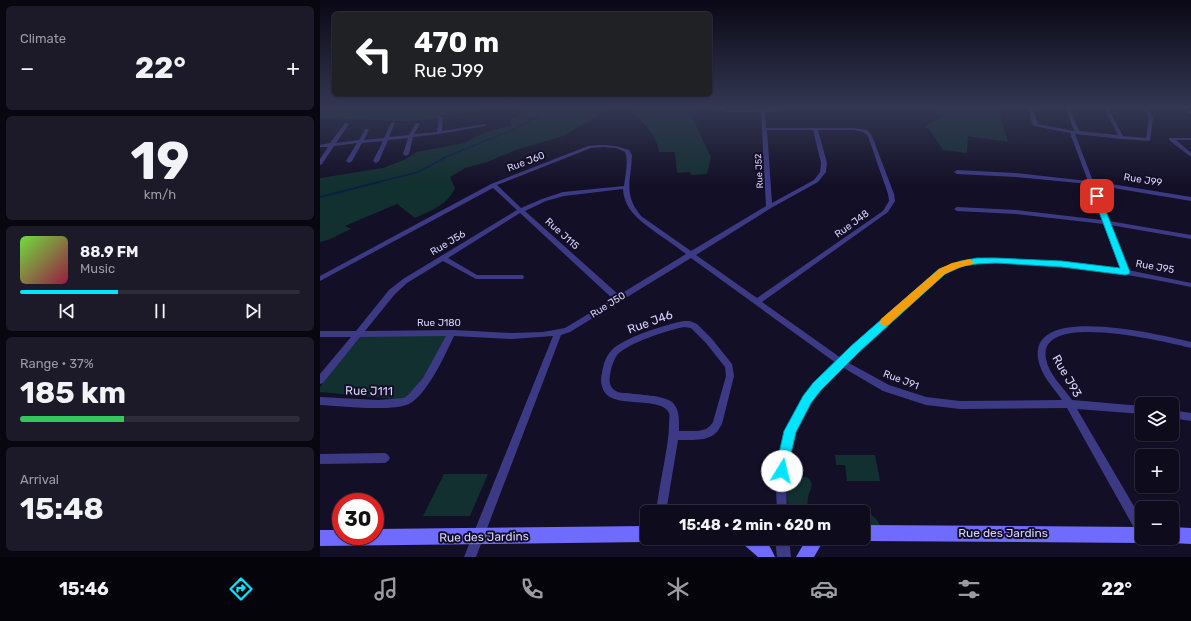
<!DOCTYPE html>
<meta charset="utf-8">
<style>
body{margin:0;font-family:Rubik,sans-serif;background:#1c1929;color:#f1f3f6;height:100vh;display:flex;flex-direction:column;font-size:15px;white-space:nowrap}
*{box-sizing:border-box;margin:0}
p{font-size:13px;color:#9b9ba3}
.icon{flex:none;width:22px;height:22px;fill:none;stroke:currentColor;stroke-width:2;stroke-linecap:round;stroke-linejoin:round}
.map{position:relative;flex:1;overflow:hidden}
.panel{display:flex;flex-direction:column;gap:6px;padding:6px;background:#08060f;width:320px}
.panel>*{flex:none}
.top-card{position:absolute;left:12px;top:12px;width:380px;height:84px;border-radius:6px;box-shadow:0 1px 3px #0004,0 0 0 1px #2e2b3b;background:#202124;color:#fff;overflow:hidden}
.controls{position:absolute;left:815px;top:397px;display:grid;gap:8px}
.controls a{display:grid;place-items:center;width:44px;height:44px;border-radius:6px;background:#0e0b1c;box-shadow:0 1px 3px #0004,0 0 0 1px #2e2b3b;font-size:20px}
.speed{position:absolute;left:12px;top:493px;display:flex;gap:8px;font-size:20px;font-weight:700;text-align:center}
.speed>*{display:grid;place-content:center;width:52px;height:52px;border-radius:50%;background:#0e0b1c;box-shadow:0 1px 3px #0004,0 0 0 1px #2e2b3b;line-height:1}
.speed .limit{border:6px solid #d22;background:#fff;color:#111}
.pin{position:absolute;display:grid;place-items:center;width:34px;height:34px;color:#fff;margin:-17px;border-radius:8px;box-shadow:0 2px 6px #0006}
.me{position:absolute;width:44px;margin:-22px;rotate:9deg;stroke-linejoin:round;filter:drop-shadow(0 0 3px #0008)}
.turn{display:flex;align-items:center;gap:14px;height:84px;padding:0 16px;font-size:18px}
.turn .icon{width:52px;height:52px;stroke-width:2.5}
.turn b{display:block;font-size:28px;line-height:34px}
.big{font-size:30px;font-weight:700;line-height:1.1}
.panel .tile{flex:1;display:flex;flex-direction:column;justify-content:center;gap:6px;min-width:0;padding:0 14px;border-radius:6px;background:#1c1929}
.panel .dial{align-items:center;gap:0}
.dial b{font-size:52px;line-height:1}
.song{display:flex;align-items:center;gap:12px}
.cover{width:48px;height:48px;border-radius:6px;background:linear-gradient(135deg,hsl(100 70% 55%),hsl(340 70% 35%))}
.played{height:4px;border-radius:2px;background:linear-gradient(90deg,#00e5ff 35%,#2e2b3b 35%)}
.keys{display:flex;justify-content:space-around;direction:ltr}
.heat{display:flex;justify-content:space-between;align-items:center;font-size:22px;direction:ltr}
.charge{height:6px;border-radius:3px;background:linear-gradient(90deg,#34c759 37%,#2e2b3b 0)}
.trip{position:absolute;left:320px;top:505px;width:230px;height:40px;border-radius:6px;background:#0e0b1c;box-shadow:0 1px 3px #0004,0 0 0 1px #2e2b3b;font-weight:700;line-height:40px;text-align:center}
.dock{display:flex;height:64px;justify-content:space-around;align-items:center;background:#06040b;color:#9b9ba3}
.dock .icon{width:28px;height:28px}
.dock .active{color:#00e5ff}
.dock b{font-size:18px;color:#f1f3f6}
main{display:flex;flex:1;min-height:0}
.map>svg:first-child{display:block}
.green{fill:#12302f}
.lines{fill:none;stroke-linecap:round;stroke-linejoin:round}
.stream-far1{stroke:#0a1f44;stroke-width:1.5}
.stream{stroke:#0a1f44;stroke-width:2}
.minor{fill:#3d3a85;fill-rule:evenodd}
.tertiary{fill:#3d3a85;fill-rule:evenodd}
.secondary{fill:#6f6bff;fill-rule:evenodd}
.route{fill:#00e5ff;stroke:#0095a6}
.slow{fill:#f59e0b}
.labels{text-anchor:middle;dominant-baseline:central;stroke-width:4;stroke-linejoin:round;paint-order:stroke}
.far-street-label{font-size:9px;fill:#d9d4ff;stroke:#130f26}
.street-label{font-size:10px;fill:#d9d4ff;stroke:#130f26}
.near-street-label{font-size:12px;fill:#d9d4ff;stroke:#130f26}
</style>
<main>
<section class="panel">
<div class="tile"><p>Climate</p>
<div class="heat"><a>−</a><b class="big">22°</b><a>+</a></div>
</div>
<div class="tile dial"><b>19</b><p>km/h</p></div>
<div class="tile">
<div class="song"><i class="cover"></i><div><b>88.9 FM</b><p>Music</p></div></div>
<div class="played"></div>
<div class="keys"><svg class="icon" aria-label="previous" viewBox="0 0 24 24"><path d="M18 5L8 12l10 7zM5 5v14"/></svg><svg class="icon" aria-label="pause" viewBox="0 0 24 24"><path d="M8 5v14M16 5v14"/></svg><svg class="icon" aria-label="next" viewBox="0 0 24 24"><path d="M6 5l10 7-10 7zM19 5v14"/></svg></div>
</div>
<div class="tile"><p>Range · 37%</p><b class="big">185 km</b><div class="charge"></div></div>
<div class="tile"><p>Arrival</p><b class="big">15:48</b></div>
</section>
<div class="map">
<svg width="871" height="557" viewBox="0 0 871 557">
<rect width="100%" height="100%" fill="#130f26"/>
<path class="green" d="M0 108H185L120 116 118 119 82 121 0 118Z
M198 108H347L352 110 364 108 370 112 366 113 373 119 391 157 387 174 371 175 370 172 357 173 355 152H339C337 134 321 121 309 108L284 112 243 136 196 150 167 162 145 168 130 177 135 188C128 205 110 211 95 218L77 204 25 226 31 229 8 240 0 242V178L63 168 86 159 96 152 144 143 166 132 192 125 190 120 198 116 201 111Z
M623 108H678L688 142 648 136 647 153 623 150 609 129 604 127 623 116Z
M37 335 127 336 95 393 85 400 0 392V387Z
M515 455H555L560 481H527L525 465H516Z
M124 474H168L150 516H103Z
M487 477C496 482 489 491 488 498 487 502 488 508 488 512H468L467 492 468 478Z
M543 512C549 512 558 519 560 525H543Z"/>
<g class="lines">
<path class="stream-far1" d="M0 108H5
M31 108 54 111 110 110 128 108
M55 183 98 172 128 156 192 130 235 108"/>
<path class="stream" d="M0 197 59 182"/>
<path class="minor" d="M396 108H401L406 110 455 109 461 108 458 111 445 112 446 128H534L547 130 552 136 574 194 575 201 568 212 442 302 521 358 611 276C620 270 630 264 641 261 661 256 682 258 702 259 735 261 768 264 800 269L784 224 696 214 637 211 634 209 637 207 696 210 782 220 769 184 696 177 637 174 634 172 637 170 696 173 768 181 750 133 714 126 712 123 708 108H712L718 124 754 131 746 108H750L759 131 798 135 784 108H788L803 136 826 138 829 118 823 108H827L833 118 830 141 802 139 755 134 773 181 871 197V201L775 185 789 221 871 235V239L790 225 808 270 871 283V287C815 275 760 267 703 264 683 263 661 260 642 265 632 268 624 274 615 280L527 362 569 385 606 397 640 401 742 400C733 387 720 374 718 358 710 302 845 336 871 342V348C849 343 716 309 726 359 729 375 743 387 752 400L822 406V414L757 409 822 520V537L818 535 747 408 640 409 606 405 563 391 522 367C473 416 464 443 467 512H457C456 491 455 470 460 450 467 415 490 387 516 363L371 258 250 332 241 335 156 557H144L233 336 192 339 134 336C125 355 107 395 89 404 71 412 21 406 0 405V397L58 400 84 398 89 394 103 378 126 336 40 337 3 383 0 384V374L31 337H0V331H36L69 290 83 279 197 210 173 188 0 281V276L171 184 268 146C283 144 295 145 309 150L312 155C311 181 303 194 321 216L371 251 446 206 441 112H406ZM447 130H493L501 163 500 172 494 180 452 203ZM498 130H534L543 132 548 136 568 194 569 201 563 211 437 298 376 255 451 208 498 182 506 172 507 163ZM283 147 296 148 305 152C309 161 305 176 304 186L243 192 222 199 201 208 177 185 271 148ZM303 189C304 211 322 222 338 234 348 241 357 247 366 254L299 295 205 211 226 201 244 196ZM200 213 293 299 245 328 223 332 192 333 134 330 45 331 75 294 87 283 123 261 156 279H203L204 277 203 275H157L128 258Z
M868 111H871V114L868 113Z
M119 116 123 117 122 131 165 124 167 125 165 126 119 134 93 137 89 154 86 156 83 154 88 138 68 140 59 161 56 163 53 161 63 141 42 143 32 161 29 163 26 161 37 143 14 146 2 164 0 165V159L8 147H0V145L10 143 25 123 29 124 16 143 39 140 45 129H47L49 130 44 140 64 138 71 123 73 122 75 123 69 137 89 135 96 123H98L100 124 94 134 117 132Z
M849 138H871V140H856L871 153V157L849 140Z
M364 321H370L377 324 392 339 412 364 414 376 402 424 397 432 392 436 384 439 373 440H358L346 512H336C338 496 341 480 344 464 346 451 349 438 349 425 349 421 350 416 349 413 343 397 300 407 287 395 281 389 280 380 282 373 283 365 286 356 291 351 302 338 347 324 364 321ZM364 327 371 328 386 343 405 367 406 376 393 422 390 426 386 429 378 431H359C359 421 360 409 352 402 343 395 319 395 307 393 303 393 299 393 296 391 289 387 289 381 290 375 291 368 293 361 297 355 308 343 348 330 364 327Z
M852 410 871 413V421L852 418Z
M65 453 68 455 70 458 68 461 65 463 0 464V454Z"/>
<path class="tertiary" d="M455 538H469L471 557H457Z"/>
<path class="secondary" d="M543 525 822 527V538H829L828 541 822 543 543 541 537 538H543Z
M327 526V538H333L327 542 0 546V530H21V536H55V529Z
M852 527 871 528V544L852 543 846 541 845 538H852Z
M421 538C441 538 446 536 455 557H438L423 544Z
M487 538H505L494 557H476Z"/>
</g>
<linearGradient id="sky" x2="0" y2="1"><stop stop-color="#0a0815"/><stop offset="0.58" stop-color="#333752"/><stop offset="1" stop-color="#333752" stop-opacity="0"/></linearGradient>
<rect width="871" height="185" fill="url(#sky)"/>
<path class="route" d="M777 193 780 196 810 272 809 274 805 275 742 267 676 263 657 264 643 266 625 274 539 352 501 390 491 403 476 432 466 475 462 477 457 475 455 471 464 431 483 396 493 383 531 346 619 269 641 261 657 258H676L742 261 800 268 773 196Z"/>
<path class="slow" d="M650 259 654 262 653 264 638 268 625 274 568 325H561L560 322 561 319 619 269 632 263Z"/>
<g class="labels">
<g class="far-street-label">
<text transform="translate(439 171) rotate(-93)">Rue J52</text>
</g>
<g class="street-label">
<text transform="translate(206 162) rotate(-21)">Rue J60</text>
<text transform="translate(823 180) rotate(9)">Rue J99</text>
<text transform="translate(532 224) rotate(-36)">Rue J48</text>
<text transform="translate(242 234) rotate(42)">Rue J115</text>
<text transform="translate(128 243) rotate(-31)">Rue J56</text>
<text transform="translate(835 267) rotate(10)">Rue J95</text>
<text transform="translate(288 305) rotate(-32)">Rue J50</text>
<text x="119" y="323">Rue J180</text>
<text transform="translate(581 380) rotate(21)">Rue J91</text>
</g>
<g class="near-street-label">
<text transform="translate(330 322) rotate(-20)">Rue J46</text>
<text transform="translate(747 376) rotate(60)">Rue J93</text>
<text transform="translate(49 391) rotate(1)">Rue J111</text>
<text x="683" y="533">Rue des Jardins</text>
<text transform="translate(164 537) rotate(-1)">Rue des Jardins</text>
</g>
</g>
</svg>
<div class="controls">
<a><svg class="icon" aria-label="layers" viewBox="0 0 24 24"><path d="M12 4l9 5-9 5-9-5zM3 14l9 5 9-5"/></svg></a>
<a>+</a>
<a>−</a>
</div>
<div class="speed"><div class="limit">30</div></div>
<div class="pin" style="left:777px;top:196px;background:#d93025"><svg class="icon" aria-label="arrive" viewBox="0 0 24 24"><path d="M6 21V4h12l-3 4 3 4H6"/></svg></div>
<svg class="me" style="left:462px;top:471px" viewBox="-20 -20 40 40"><circle r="19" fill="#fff"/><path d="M0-13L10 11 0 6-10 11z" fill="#00e5ff"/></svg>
<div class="trip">15:48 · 2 min · 620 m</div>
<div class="top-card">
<div class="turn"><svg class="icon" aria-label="left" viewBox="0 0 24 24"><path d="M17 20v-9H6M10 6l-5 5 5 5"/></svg><div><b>470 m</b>Rue J99</div></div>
</div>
</div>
</main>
<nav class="dock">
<b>15:46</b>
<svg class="icon active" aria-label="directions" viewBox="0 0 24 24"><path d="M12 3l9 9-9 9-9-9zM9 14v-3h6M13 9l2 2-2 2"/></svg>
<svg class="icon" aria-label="music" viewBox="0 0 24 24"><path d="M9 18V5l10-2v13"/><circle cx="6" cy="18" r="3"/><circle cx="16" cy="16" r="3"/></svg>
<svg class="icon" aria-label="phone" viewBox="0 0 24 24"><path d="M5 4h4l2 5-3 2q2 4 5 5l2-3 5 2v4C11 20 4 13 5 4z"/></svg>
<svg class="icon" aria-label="climate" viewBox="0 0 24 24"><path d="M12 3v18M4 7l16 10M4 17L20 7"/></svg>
<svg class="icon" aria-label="car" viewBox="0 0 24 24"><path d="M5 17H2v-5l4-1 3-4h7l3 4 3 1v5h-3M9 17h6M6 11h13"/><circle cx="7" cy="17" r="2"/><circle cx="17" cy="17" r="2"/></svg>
<svg class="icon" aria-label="filters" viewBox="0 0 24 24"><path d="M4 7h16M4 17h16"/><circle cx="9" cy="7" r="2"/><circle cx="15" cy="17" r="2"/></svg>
<b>22°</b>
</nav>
